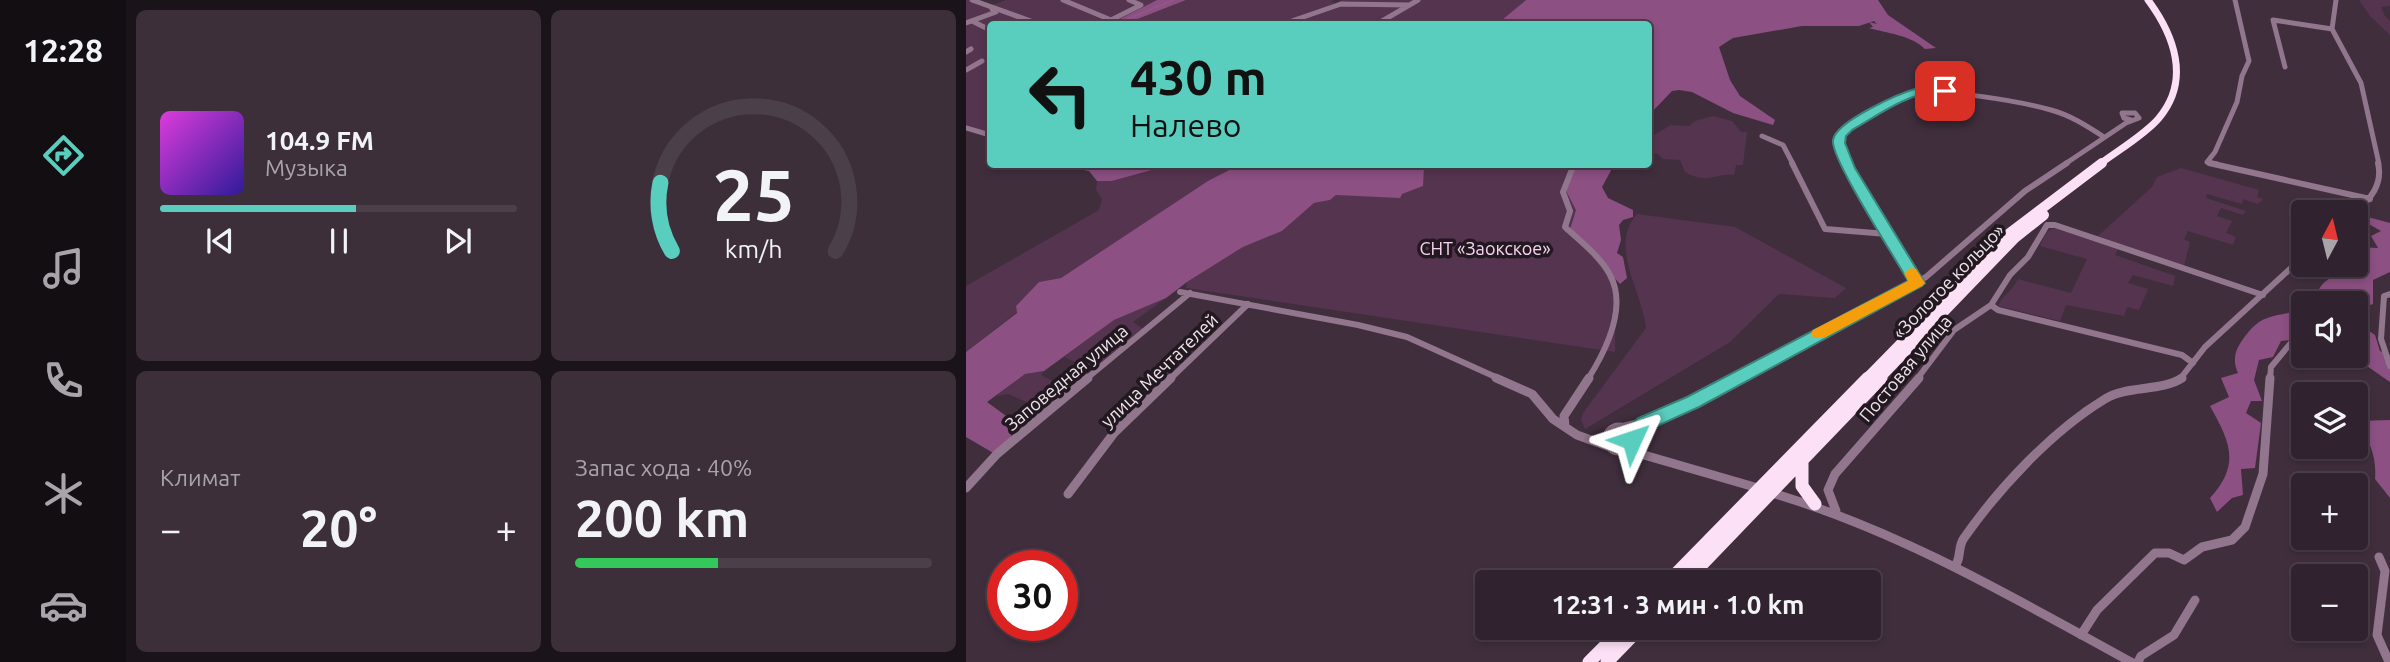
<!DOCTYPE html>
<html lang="ru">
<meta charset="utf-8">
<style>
body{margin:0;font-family:Ubuntu,sans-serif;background:#3c2f3a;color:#f1f3f6;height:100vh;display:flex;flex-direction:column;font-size:26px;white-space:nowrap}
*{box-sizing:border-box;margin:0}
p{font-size:23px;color:#a8a4aa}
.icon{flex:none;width:38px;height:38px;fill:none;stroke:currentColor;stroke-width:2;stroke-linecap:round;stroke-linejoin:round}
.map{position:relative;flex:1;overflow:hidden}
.sheet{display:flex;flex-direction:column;gap:10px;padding:10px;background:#1a1319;width:840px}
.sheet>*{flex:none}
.hud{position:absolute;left:21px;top:21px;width:665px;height:147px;border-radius:7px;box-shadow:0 4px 10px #0003,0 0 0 2px #4b3f4a;background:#5acebe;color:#111;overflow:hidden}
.needle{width:46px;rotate:7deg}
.tools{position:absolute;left:1325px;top:200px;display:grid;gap:14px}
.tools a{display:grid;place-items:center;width:77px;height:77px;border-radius:7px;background:#30222e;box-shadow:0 4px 10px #0003,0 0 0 2px #4b3f4a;font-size:35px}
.speed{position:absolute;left:21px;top:550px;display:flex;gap:14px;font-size:35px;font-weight:700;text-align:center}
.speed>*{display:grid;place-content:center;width:91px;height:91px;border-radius:50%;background:#30222e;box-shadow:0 4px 10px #0003,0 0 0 2px #4b3f4a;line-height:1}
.speed .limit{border:10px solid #d22;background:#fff;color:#111}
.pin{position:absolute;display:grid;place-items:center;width:60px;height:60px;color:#fff;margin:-30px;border-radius:14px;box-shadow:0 4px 10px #0006}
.me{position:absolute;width:77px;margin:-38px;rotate:48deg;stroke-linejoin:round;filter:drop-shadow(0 0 5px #0008)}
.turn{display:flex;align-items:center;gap:24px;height:147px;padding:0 28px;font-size:32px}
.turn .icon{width:91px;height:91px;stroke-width:2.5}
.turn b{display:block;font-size:49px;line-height:60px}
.big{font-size:52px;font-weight:700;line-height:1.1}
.sheet .card{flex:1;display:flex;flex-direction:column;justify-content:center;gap:10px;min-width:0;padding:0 24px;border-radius:10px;background:#3c2f3a}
.sheet .dial{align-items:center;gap:0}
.dial svg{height:182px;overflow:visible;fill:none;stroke:#4b3f4a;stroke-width:7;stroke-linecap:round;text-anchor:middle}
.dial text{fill:#f1f3f6;stroke:none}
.song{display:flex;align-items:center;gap:21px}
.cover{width:84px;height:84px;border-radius:10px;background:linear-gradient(135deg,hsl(300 70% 55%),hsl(250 70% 35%))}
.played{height:7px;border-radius:4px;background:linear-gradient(90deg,#5acebe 55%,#4b3f4a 55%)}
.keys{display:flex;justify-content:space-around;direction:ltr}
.heat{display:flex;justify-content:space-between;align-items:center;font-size:38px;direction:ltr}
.charge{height:10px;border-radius:5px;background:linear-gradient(90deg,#34c759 40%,#4b3f4a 0)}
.sheet .tiles{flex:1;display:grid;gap:10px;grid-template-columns:repeat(2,1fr)}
.trip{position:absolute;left:509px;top:570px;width:406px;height:70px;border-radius:7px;background:#30222e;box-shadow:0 4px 10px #0003,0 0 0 2px #4b3f4a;font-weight:700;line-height:70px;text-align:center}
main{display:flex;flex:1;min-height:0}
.tabs{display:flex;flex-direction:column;width:126px;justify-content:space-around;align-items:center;background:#130e12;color:#a8a4aa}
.tabs .icon{width:49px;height:49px}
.tabs .selected{color:#5acebe}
.tabs b{font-size:32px;color:#f1f3f6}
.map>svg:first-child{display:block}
.green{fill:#553450}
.forest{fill:#8c5082}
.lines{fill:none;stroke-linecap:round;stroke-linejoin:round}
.stream{stroke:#925588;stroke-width:2}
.minor-far2{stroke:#92768d;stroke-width:5}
.minor-far1{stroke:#92768d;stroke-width:6}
.minor{stroke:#92768d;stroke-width:9}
.highway-far2{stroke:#fce0f6;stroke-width:7}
.highway-far1{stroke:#fce0f6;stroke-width:10}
.highway{stroke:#fce0f6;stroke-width:13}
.route{fill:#5acebe;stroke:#3a867c;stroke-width:2}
.slow{fill:#f59e0b}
.labels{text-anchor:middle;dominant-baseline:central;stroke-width:7;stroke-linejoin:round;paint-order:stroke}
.park-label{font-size:18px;fill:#f7d3f0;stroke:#221920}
.street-label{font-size:18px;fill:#f0e3ed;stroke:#221920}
</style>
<main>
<nav class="tabs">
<b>12:28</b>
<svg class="icon selected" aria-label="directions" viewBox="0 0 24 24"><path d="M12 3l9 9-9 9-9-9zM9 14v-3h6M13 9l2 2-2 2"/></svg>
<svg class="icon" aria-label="music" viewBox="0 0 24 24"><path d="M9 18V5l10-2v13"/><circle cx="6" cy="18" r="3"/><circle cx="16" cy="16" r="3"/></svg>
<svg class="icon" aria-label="phone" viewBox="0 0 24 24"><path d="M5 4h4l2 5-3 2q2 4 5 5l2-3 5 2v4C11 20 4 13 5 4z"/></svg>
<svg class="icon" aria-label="climate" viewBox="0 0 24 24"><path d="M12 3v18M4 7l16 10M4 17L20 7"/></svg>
<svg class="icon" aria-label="car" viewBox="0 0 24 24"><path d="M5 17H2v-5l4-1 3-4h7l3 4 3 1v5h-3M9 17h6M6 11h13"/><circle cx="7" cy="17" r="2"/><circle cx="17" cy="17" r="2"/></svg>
</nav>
<section class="sheet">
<div class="tiles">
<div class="card">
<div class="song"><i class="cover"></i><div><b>104.9 FM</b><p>Музыка</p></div></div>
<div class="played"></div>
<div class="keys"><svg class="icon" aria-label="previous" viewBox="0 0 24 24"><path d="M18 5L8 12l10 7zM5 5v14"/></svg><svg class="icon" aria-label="pause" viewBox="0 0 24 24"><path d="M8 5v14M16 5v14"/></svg><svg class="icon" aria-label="next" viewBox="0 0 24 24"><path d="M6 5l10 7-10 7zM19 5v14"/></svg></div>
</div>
<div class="card dial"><svg viewBox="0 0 100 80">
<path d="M14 69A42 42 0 1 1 86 69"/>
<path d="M14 69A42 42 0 0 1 9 39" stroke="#5acebe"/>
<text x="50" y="56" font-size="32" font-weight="700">25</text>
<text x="50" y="72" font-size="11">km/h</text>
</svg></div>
<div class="card"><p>Климат</p>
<div class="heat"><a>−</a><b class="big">20°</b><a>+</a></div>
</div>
<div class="card"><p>Запас хода · 40%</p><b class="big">200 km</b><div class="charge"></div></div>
</div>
</section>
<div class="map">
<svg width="1424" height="662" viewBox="0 0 1424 662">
<rect width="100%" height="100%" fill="#402e3d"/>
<path class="green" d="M0 0 24 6 40 0H191L144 24H24V134L0 126Z
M220 0H368L365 2 370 3 375 0H560L531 24H159Z
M1393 0H1424V6L1415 7 1419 16 1424 21V35L1404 16Z
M747 116 766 121 775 132H781L777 165H770L768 175C748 173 742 185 719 172L714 160 697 159 692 154 683 153V138L705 125 723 126 729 121Z
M204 165H273L242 182 95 278 73 282 50 306 51 312 0 352V286L133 210 136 199 130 190 131 181H146Z
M461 165H608L610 210 604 229 650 277 649 352 220 288 221 282 277 247 316 231 348 203 364 200 370 195 436 194 456 176Z
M1215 168 1293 190 1291 197 1297 199 1292 204 1277 199 1276 204 1241 194 1240 198 1280 211 1277 215 1255 208 1251 216 1266 221 1260 233 1270 237 1267 245 1222 231 1218 239 1224 242 1218 266 1132 236 1186 187 1191 177Z
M671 214 769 227 880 288 869 298 813 294 764 342 619 429 615 420 617 413 680 328C677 294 642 245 671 214Z
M1090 228 1152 249 1149 255 1209 276 1207 286 1167 275 1162 283 1182 289 1173 310 1161 307 1158 316 1100 305 1094 321 1032 306C1037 294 1047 291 1052 279L1105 293 1121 259 1074 246C1078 237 1080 229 1090 228Z
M200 298 167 322 179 330 149 354H145L134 368 126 369 98 357 148 320Z
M78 371 75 375 105 391 79 410 42 394 30 396 59 374Z"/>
<path class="forest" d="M191 0H220L159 24H144Z
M560 0H912L922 15 970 48 959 49C945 35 920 33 903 28L907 27 903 22 911 24 908 21 893 26H836L767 38 753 47 764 80 774 96 809 120 807 125 767 113 726 92 713 90 706 91 683 115 682 24H531Z
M101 165H204L146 181H131L123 171 105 168Z
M273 165H461L458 167 457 186 436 194 434 198 370 195 364 200 348 203 316 231 277 247 221 282 200 298 148 320 78 371 59 374 21 402 47 421 44 443 29 454 0 437V352L51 313 50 306 73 282 95 278 242 181Z
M608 165H648L636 187 642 198 667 210V217L657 220 653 225 655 240 651 253 657 257 661 278 654 284 604 229 610 210 599 189Z
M1398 216 1424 223V272L1407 280V304L1390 310V303H1349C1351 287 1358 280 1373 274L1368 264H1390V247L1412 248 1405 236 1415 231 1392 218Z
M1337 309V325H1329L1325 340 1315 341 1307 357 1293 360 1288 380 1296 401H1285L1280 413 1295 423 1289 468 1275 469 1277 495 1266 498 1251 512 1244 498C1275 464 1264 442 1244 406L1263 397 1255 378 1272 373C1267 362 1268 352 1275 342 1296 311 1306 319 1337 309Z
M1390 322 1409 335 1414 351 1424 355V382L1385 355H1390Z
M1424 420V498L1409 479C1411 456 1403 441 1392 421Z"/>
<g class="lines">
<path class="stream" d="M150 24 207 0"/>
<path class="minor-far2" d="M6 0 73 24
M97 0 145 20 175 5 163 0
M1370 0 1366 29 1395 83 1413 164
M6 21 24 30
M0 23 30 12 26 9
M317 24 375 4 443 5
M411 24 452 0
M0 52 5 49
M1319 67 1307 20 1366 29
M0 70 16 61
M0 128 24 135
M796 136 817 145 827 164
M881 164C870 145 873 132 893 121 910 112 928 99 946 94 972 87 1057 102 1085 110 1104 115 1121 126 1138 137
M1099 164 1160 123 1173 118 1169 113H1156L1158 118 1165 120
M1251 164 1241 162 1249 152 1271 102 1276 76 1283 61 1269 0"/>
<path class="minor-far1" d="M826 163 859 229 921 234
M880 163 951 283
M1243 163 1404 199
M608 164 597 192 604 211 599 227C614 241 635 257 644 275 662 308 639 352 622 379
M1389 212C1405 199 1417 184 1412 163
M214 292 392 325 441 337 534 379
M1424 294 1418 296 1415 339 1424 366
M1025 305 1032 310 1216 355 1227 363
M120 379 224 293
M204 379 282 304
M769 379 960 277 1059 191 1101 163
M951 379 988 330 1025 305 1044 275 1062 257 1081 225H1089L1297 295
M1214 379 1239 347 1337 257
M1304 379 1305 367 1329 338"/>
<path class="minor" d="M530 378 566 394 587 419 611 435 644 447
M599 426 598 416 623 378
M641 439a12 12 0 1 1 24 0a12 12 0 1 1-24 0Z
M655 428C697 419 735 398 772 378
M650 450 678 455 792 488
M0 488 31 454 122 378
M806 493C934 531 1048 598 1165 662
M102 494 148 433 205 378
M870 511 862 490 869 474 953 378
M1413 557 1419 571 1411 635 1423 662
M988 567C996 559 991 547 998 538 1033 488 1086 431 1139 399 1161 385 1195 392 1216 378
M1115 635 1131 610 1189 553H1203L1218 560 1236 547 1266 540 1279 527 1297 474 1304 378
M1172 662 1175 656 1208 635 1229 600"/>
<path class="highway-far2" d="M1134 164C1151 151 1180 134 1193 118 1225 80 1208 35 1182 0"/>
<path class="highway-far1" d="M900 379 1041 235 1136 163
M913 379 1049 238 1078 215"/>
<path class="highway" d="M836 462V486L849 504
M701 583 902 378
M718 583 915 378
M623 662 657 628
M641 662 674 628"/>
</g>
<path class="route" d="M952 88H979L985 91C975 98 959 93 947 97 926 104 906 119 886 130L880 136 879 143 889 168 959 283 956 286 733 407 684 429 677 434 672 446 666 448 660 446 657 440 664 425 672 418 721 397 942 281C930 259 864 158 867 140 870 121 934 93 952 88Z"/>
<path class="slow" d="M945 268 950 269 959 283 956 286 858 338H847L845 334 847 330 942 281 938 273Z"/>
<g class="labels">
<g class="park-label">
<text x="519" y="248">СНТ «Заокское»</text>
</g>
<g class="street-label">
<text transform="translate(982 281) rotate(-46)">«Золотое кольцо»</text>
<text transform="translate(939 368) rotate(-50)">Постовая улица</text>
<text transform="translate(193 370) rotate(-44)">улица Мечтателей</text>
<text transform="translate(100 377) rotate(-40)">Заповедная улица</text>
</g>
</g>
</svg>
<div class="tools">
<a><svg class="needle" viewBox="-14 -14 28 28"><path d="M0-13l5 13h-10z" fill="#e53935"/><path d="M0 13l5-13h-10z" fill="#a8a4aa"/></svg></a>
<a><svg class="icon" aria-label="sound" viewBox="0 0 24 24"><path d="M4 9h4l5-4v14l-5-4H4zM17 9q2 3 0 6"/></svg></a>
<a><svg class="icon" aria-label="layers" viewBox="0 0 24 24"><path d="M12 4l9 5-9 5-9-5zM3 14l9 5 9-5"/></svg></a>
<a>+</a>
<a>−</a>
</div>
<div class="speed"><div class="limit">30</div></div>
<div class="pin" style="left:979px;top:91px;background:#d93025"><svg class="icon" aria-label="arrive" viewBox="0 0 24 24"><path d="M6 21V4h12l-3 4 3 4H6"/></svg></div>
<svg class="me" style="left:666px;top:440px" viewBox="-20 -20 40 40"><path d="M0-17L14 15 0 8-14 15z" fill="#5acebe" stroke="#fff" stroke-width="4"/></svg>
<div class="trip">12:31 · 3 мин · 1.0 km</div>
<div class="hud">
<div class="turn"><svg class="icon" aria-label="left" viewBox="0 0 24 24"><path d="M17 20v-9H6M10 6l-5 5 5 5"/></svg><div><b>430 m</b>Налево</div></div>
</div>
</div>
</main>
